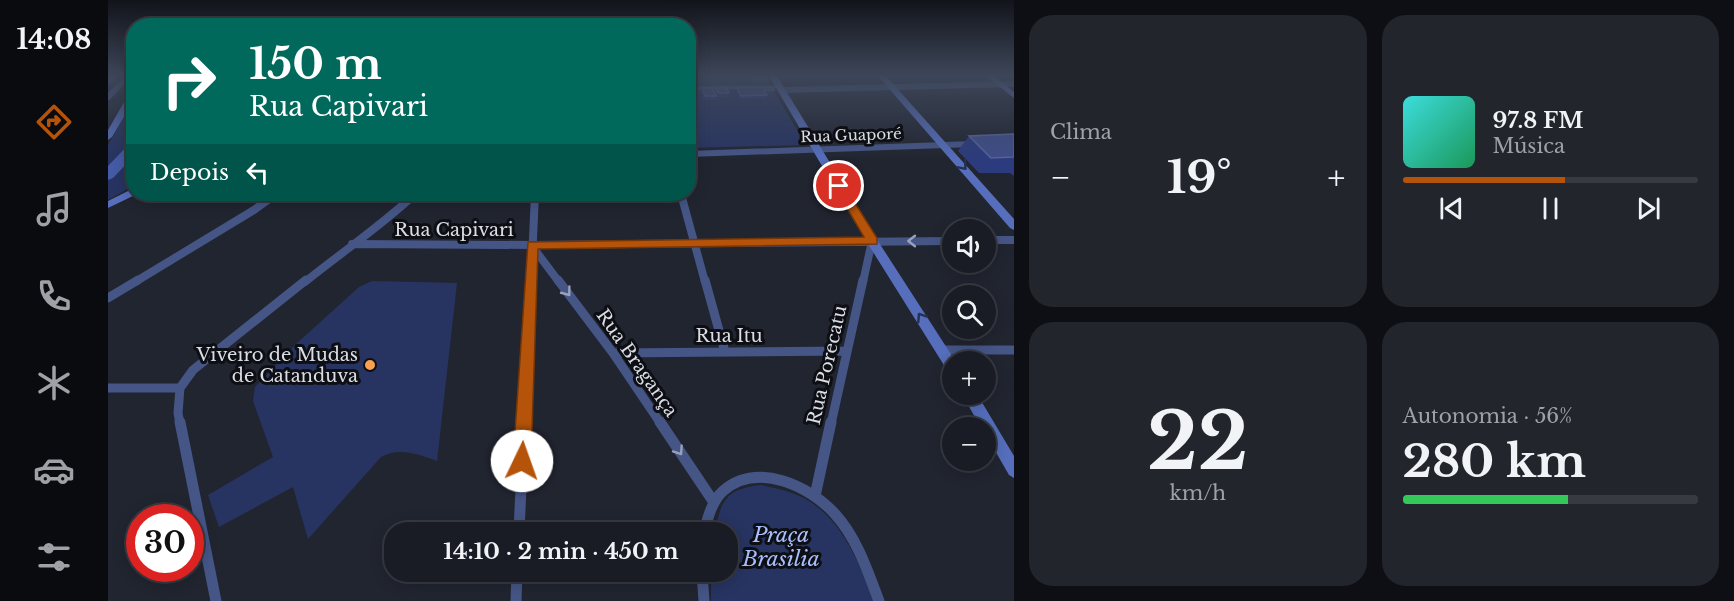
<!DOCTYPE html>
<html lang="pt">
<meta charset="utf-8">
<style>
body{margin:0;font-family:"Libre Baskerville",serif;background:#22252c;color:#f1f3f6;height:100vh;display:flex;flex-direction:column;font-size:22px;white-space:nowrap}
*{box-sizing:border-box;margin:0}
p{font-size:20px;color:#9fa1a6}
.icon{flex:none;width:33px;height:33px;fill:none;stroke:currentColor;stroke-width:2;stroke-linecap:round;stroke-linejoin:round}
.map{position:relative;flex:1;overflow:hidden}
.panel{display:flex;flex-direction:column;gap:15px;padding:15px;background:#0e0f14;width:720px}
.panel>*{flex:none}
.hud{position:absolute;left:18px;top:18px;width:570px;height:183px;border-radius:24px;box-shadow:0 3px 15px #0003,0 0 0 2px #373a41;background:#00695c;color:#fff;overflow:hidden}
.fabs{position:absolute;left:834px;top:219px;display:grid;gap:12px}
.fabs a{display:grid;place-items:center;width:54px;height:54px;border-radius:50%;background:#191c24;box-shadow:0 3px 15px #0003,0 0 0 2px #373a41;font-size:30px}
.speed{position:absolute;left:18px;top:504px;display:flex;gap:12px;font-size:30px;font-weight:700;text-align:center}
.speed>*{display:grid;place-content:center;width:78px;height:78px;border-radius:50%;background:#191c24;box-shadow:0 3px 15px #0003,0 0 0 2px #373a41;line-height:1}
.speed .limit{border:9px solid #d22;background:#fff;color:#111}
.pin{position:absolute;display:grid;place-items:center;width:51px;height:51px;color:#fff;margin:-26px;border:3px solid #fff;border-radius:50%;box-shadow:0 2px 6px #0007}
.me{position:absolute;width:66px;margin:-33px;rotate:3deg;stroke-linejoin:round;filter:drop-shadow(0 0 4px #0008)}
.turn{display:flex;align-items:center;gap:21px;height:126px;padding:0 24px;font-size:27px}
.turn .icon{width:78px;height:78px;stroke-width:2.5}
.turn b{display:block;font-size:42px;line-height:51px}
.then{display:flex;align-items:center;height:57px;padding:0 24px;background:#0003;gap:12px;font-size:22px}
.big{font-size:45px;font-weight:700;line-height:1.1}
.panel .widget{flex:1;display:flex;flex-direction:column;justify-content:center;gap:9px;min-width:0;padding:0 21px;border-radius:24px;background:#22252c}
.panel .dial{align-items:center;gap:0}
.dial b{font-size:78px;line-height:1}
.song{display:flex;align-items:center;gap:18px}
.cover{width:72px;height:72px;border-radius:9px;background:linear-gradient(135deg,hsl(180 70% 55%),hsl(150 70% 35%))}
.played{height:6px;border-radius:3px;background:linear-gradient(90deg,#b45309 55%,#373a41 55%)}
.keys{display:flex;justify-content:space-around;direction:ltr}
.heat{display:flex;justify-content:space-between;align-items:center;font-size:33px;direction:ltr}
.charge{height:9px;border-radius:4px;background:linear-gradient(90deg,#34c759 56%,#373a41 0)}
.panel .tiles{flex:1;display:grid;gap:15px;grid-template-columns:repeat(2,1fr)}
.trip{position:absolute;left:276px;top:522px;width:354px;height:60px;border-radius:24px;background:#191c24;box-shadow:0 3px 15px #0003,0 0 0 2px #373a41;font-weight:700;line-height:60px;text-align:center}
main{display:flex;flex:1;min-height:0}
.menu{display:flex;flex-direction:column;width:108px;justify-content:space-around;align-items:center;background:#0a0b0e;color:#9fa1a6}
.menu .icon{width:42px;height:42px}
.menu .active{color:#b45309}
.menu b{font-size:27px;color:#f1f3f6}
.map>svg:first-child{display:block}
.green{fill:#273461}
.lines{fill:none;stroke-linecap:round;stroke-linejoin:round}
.river{fill:#455ba6;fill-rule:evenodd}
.lane{stroke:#455586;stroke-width:3}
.street-far3{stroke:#455586;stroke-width:6}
.street-far2{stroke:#455586;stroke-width:8}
.street-far1{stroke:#455586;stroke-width:9}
.street{stroke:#455586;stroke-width:11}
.secondary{fill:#566ebc;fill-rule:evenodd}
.wall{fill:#2c3b7d}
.shaded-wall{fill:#202b59}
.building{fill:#3f4d88;stroke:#576397;stroke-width:1.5}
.oneway{stroke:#27304f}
.oneway2{stroke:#98a0ba}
.route{fill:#b45309;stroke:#753606;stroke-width:1.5}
.poi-dot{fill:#fa9f4f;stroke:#0d0f14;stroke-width:2}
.labels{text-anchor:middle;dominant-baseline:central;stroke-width:6;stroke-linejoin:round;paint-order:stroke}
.far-street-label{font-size:15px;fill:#dbdde5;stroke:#0d0f14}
.street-label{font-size:18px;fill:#dbdde5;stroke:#0d0f14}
.poi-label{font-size:18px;fill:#dbdde5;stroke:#0d0f14;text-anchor:end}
.near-park-label{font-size:21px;font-style:italic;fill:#a9bffe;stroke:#0d0f14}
</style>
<main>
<nav class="menu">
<b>14:08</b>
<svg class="icon active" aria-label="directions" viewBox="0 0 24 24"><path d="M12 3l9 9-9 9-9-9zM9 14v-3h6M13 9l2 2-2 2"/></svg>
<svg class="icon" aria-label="music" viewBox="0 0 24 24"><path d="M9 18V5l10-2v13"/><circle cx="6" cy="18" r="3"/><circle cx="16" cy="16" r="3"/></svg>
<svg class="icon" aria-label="phone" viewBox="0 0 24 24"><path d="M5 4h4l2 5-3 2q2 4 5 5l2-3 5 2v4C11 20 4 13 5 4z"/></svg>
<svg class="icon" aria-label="climate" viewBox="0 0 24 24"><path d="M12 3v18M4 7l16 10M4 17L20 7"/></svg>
<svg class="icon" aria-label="car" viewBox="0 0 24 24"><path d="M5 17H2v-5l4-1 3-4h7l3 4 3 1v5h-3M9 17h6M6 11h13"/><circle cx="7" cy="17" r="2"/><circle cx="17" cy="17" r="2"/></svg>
<svg class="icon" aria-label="filters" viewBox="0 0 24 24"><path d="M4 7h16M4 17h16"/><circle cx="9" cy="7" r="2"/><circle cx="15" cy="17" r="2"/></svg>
</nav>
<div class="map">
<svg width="906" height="601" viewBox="0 0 906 601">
<rect width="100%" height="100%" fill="#212530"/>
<path class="green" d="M580 76H657L698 145 581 148Z
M25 102V186L0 200V145Z
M264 281 349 283 329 461C311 454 290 447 273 457L200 539 185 487 111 527 100 495 165 457 145 401 147 387 188 344 251 287Z
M653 485C670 489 687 492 701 501 735 522 752 565 766 601H603V572H620V532H607C613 500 618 489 653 485Z"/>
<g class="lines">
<path class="river" d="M26 143V156L5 178 0 180V166L21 144Z"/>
<path class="lane" d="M587 88 671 87"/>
<path class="street-far3" d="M673 90 906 84
M0 97 21 76
M580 154 864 144"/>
<path class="street-far2" d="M573 194 597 282
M878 240H906
M244 244 424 245 844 241
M424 246 451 282
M27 282 146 210 168 194
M197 282C234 252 273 226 307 194
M423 282 427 194
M755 282 764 241"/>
<path class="street-far1" d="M450 280 505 353 553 424
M597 280 617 352
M0 298 30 280
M835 350H906
M505 353 738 351
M0 388H72
M72 388 85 370 198 280
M72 388 70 413 72 424
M416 424 423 280
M723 424 755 280"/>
<path class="street" d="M72 422 108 601
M552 422 605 501
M707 496 723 422
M411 532 416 422
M596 532C600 517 604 501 615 491 649 461 702 486 727 514 749 538 760 572 771 601
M594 572 596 601
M408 601 409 572"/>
<path class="secondary" d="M661 76H669L768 238 848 362H844V371L839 370 760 244Z
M770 76H778L906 219V230L902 228Z
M878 76H886L906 92V98Z
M23 90H26V100L4 137 0 140V130Z
M26 188V194H29L0 208V201Z
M854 394H869L906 456V478L901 475 878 435V428H873Z"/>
</g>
<path class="wall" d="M639 76H657L660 80 658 83 643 84Z
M594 88 608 96 607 100H596L593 92Z
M607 88 621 93 620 97H609L606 92Z
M629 88 666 90 665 94H658L659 95 658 99H632L628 91Z
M906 134V176L902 173H871L850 151 861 136Z"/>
<path class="shaded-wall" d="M8 76H14L0 90V83Z"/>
<path class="building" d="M0 76H8L0 83Z
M642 76H657L660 80H644Z
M664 87 666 90H656L659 95 633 96 629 88Z
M594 88H604L608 96H597Z
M607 88H619L621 93H610Z
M906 134V157L883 158 861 136Z"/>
<defs><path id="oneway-chevron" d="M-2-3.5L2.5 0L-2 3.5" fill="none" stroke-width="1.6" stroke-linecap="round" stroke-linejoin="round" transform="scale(1.5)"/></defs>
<g class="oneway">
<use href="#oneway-chevron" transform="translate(855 166) rotate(49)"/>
<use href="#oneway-chevron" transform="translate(813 317) rotate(-123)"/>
</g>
<g class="oneway2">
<use href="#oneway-chevron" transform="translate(804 241) rotate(180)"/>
<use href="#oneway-chevron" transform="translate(459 292) rotate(53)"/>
<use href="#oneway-chevron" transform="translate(571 451) rotate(56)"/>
</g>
<linearGradient id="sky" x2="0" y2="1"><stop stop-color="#12141a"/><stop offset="0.47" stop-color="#3d4659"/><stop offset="1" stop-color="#3d4659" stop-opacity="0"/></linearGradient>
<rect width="906" height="160" fill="url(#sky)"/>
<path class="route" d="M731 183 735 184 769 238V244L430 249 423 461 420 467 414 469 408 467 405 461 420 242 756 237 726 186Z"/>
<circle class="poi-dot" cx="262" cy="365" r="6"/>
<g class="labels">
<g class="far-street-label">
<text transform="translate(743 135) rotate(-2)">Rua Guaporé</text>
</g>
<g class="street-label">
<text x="346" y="230">Rua Capivari</text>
<text x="621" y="336">Rua Itu</text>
<text transform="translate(529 363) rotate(55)">Rua Bragança</text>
<text transform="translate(719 365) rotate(-77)">Rua Porecatu</text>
</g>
<g class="poi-label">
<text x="250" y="355">Viveiro de Mudas<tspan x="250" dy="21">de Catanduva</tspan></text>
</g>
<g class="near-park-label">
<text x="673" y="535">Praça<tspan x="673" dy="24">Brasilia</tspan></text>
</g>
</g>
</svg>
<div class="fabs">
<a><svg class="icon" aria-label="sound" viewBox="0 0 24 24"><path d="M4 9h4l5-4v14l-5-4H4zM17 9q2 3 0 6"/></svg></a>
<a><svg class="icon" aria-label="search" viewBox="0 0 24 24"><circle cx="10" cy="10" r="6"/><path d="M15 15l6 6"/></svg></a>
<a>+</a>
<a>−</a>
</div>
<div class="speed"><div class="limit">30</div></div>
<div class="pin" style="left:731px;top:186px;background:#d93025"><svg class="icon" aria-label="arrive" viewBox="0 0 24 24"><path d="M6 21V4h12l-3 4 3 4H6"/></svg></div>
<svg class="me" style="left:414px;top:461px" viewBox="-20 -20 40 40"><circle r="19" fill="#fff"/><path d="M0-13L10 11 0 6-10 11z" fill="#b45309"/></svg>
<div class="trip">14:10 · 2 min · 450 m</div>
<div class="hud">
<div class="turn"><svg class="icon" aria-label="right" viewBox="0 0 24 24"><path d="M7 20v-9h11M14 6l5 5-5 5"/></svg><div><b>150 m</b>Rua Capivari</div></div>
<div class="then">Depois<svg class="icon" aria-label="left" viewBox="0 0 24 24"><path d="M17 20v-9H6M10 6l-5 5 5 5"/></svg></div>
</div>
</div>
<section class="panel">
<div class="tiles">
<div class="widget"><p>Clima</p>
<div class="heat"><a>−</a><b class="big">19°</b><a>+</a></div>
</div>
<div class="widget">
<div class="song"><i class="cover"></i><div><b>97.8 FM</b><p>Música</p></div></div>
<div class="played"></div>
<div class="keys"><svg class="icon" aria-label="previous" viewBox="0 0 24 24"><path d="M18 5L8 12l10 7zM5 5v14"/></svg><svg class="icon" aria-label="pause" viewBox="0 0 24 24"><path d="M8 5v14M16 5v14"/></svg><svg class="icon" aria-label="next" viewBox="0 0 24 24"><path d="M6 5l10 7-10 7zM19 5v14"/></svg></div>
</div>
<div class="widget dial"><b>22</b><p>km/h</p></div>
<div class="widget"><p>Autonomia · 56%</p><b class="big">280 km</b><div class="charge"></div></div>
</div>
</section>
</main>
